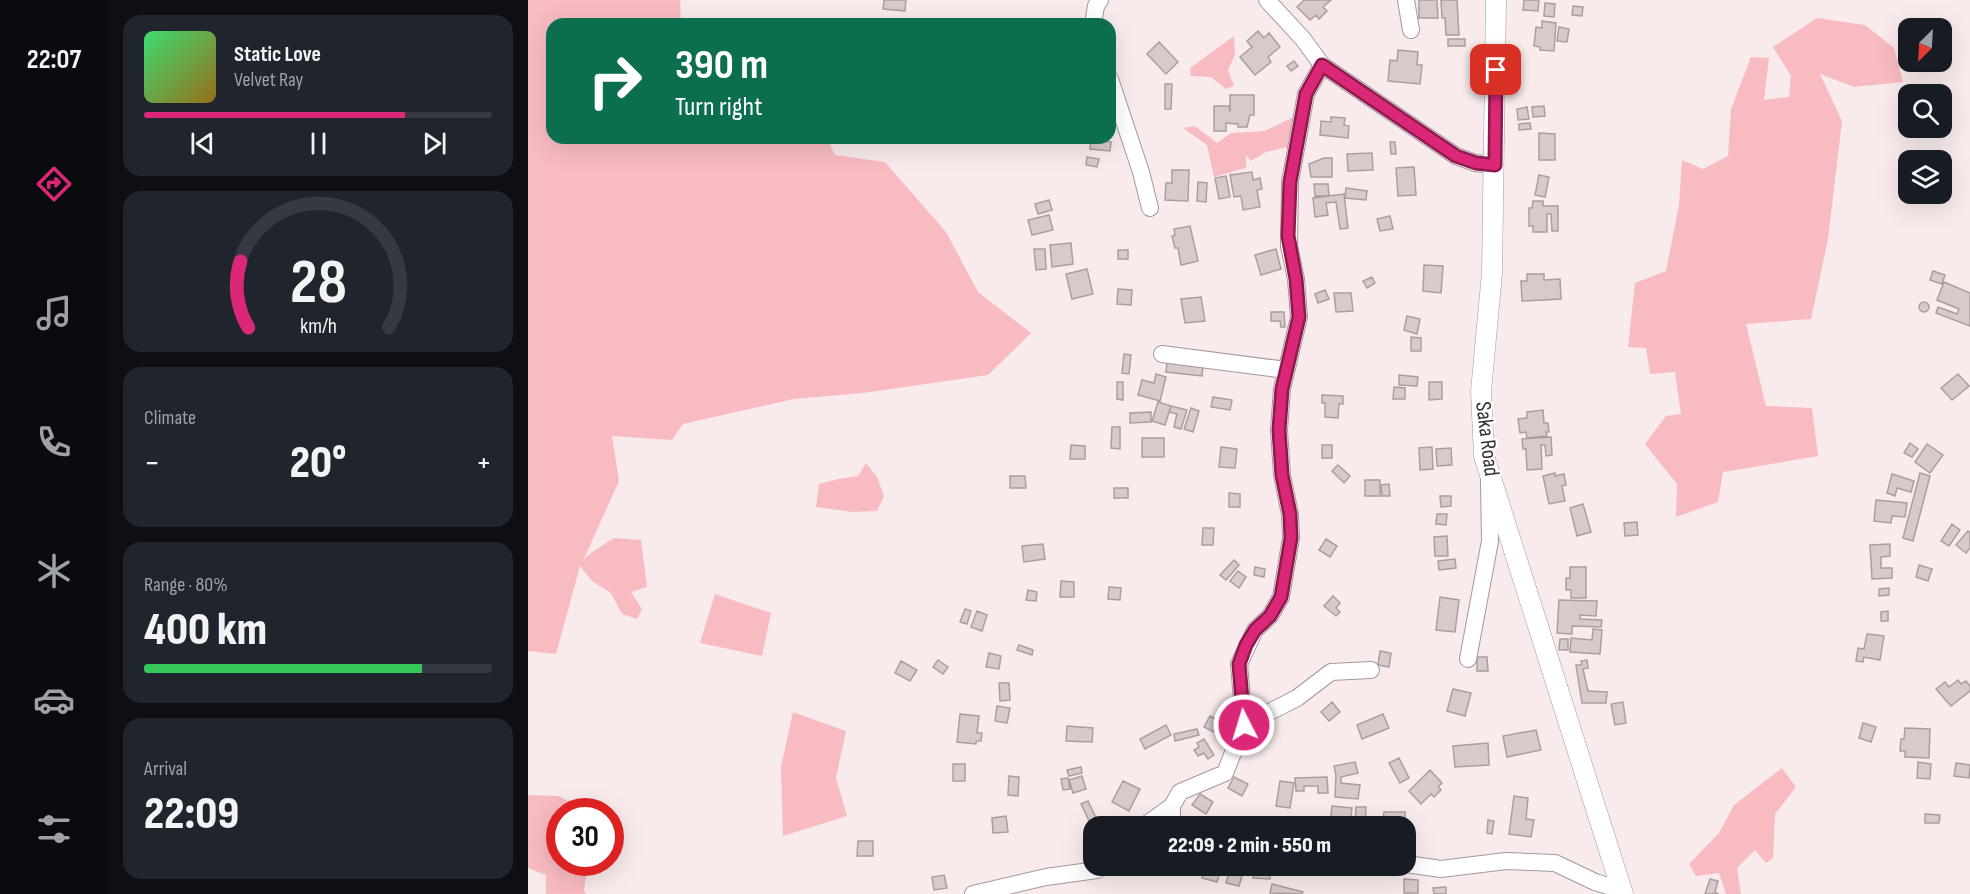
<!DOCTYPE html>
<meta charset="utf-8">
<style>
body{margin:0;font-family:"Sofia Sans Condensed",sans-serif;background:#20242c;color:#f1f3f6;height:100vh;display:flex;flex-direction:column;font-size:22px;white-space:nowrap}
*{box-sizing:border-box;margin:0}
p{font-size:20px;color:#9ea1a6}
.icon{flex:none;width:33px;height:33px;fill:none;stroke:currentColor;stroke-width:2;stroke-linecap:round;stroke-linejoin:round}
.map{position:relative;flex:1;overflow:hidden}
.sheet{display:flex;flex-direction:column;gap:15px;padding:15px;background:#0d0f14;width:420px}
.sheet>*{flex:none}
.top-card{position:absolute;left:18px;top:18px;width:570px;height:126px;border-radius:18px;box-shadow:0 6px 24px #0002;background:#0b6e4f;color:#fff;overflow:hidden}
.needle{width:39px;rotate:204deg}
.buttons{position:absolute;left:1370px;top:18px;display:grid;gap:12px}
.buttons a{display:grid;place-items:center;width:54px;height:54px;border-radius:12px;background:#171b24;box-shadow:0 6px 24px #0002;font-size:30px}
.speed{position:absolute;left:18px;top:798px;display:flex;gap:12px;font-size:30px;font-weight:700;text-align:center}
.speed>*{display:grid;place-content:center;width:78px;height:78px;border-radius:50%;background:#171b24;box-shadow:0 6px 24px #0002;line-height:1}
.speed .limit{border:9px solid #d22;background:#fff;color:#111}
.pin{position:absolute;display:grid;place-items:center;width:51px;height:51px;color:#fff;margin:-26px;border-radius:12px;box-shadow:0 3px 9px #0006}
.me{position:absolute;width:66px;margin:-33px;rotate:355deg;stroke-linejoin:round;filter:drop-shadow(0 0 4px #0008)}
.turn{display:flex;align-items:center;gap:21px;height:126px;padding:0 30px;font-size:27px}
.turn .icon{width:78px;height:78px;stroke-width:2.5}
.turn b{display:block;font-size:42px;line-height:51px}
.big{font-size:45px;font-weight:800;line-height:1.1}
.sheet .tile{flex:1;display:flex;flex-direction:column;justify-content:center;gap:9px;min-width:0;padding:0 21px;border-radius:18px;background:#20242c}
.sheet .dial{align-items:center;gap:0}
.dial svg{height:156px;overflow:visible;fill:none;stroke:#363941;stroke-width:7;stroke-linecap:round;text-anchor:middle}
.dial text{fill:#f1f3f6;stroke:none}
.song{display:flex;align-items:center;gap:18px}
.cover{width:72px;height:72px;border-radius:9px;background:linear-gradient(135deg,hsl(140 70% 55%),hsl(40 70% 35%))}
.played{height:6px;border-radius:3px;background:linear-gradient(90deg,#db2777 75%,#363941 75%)}
.keys{display:flex;justify-content:space-around;direction:ltr}
.heat{display:flex;justify-content:space-between;align-items:center;font-size:33px;direction:ltr}
.charge{height:9px;border-radius:4px;background:linear-gradient(90deg,#34c759 80%,#363941 0)}
.trip{position:absolute;left:555px;top:816px;width:333px;height:60px;border-radius:18px;background:#171b24;box-shadow:0 6px 24px #0002;font-weight:800;line-height:60px;text-align:center}
main{display:flex;flex:1;min-height:0}
.tab-bar{display:flex;flex-direction:column;width:108px;justify-content:space-around;align-items:center;background:#090b0e;color:#9ea1a6}
.tab-bar .icon{width:42px;height:42px}
.tab-bar .current{color:#db2777}
.tab-bar b{font-size:27px;color:#f1f3f6}
.map>svg:first-child{display:block}
.green{fill:#f9bbc2}
.building{fill:#d7cacb;stroke:#ab9e9f;stroke-width:1.5}
.lines{fill:none;stroke-linecap:round;stroke-linejoin:round}
.minor-casing{stroke:#a59899;stroke-width:18}
.major-casing{stroke:#a59899;stroke-width:21}
.minor{stroke:#fff;stroke-width:16}
.major{stroke:#fff;stroke-width:20}
.route-casing{stroke:#8e194d;stroke-width:15}
.route{stroke:#db2777;stroke-width:10}
.labels{text-anchor:middle;dominant-baseline:central;stroke-width:4.5;stroke-linejoin:round;paint-order:stroke}
.street-label{font-size:22px;fill:#342e2f;stroke:#fefbfb}
</style>
<main>
<nav class="tab-bar">
<b>22:07</b>
<svg class="icon current" aria-label="directions" viewBox="0 0 24 24"><path d="M12 3l9 9-9 9-9-9zM9 14v-3h6M13 9l2 2-2 2"/></svg>
<svg class="icon" aria-label="music" viewBox="0 0 24 24"><path d="M9 18V5l10-2v13"/><circle cx="6" cy="18" r="3"/><circle cx="16" cy="16" r="3"/></svg>
<svg class="icon" aria-label="phone" viewBox="0 0 24 24"><path d="M5 4h4l2 5-3 2q2 4 5 5l2-3 5 2v4C11 20 4 13 5 4z"/></svg>
<svg class="icon" aria-label="climate" viewBox="0 0 24 24"><path d="M12 3v18M4 7l16 10M4 17L20 7"/></svg>
<svg class="icon" aria-label="car" viewBox="0 0 24 24"><path d="M5 17H2v-5l4-1 3-4h7l3 4 3 1v5h-3M9 17h6M6 11h13"/><circle cx="7" cy="17" r="2"/><circle cx="17" cy="17" r="2"/></svg>
<svg class="icon" aria-label="filters" viewBox="0 0 24 24"><path d="M4 7h16M4 17h16"/><circle cx="9" cy="7" r="2"/><circle cx="15" cy="17" r="2"/></svg>
</nav>
<section class="sheet">
<div class="tile">
<div class="song"><i class="cover"></i><div><b>Static Love</b><p>Velvet Ray</p></div></div>
<div class="played"></div>
<div class="keys"><svg class="icon" aria-label="previous" viewBox="0 0 24 24"><path d="M18 5L8 12l10 7zM5 5v14"/></svg><svg class="icon" aria-label="pause" viewBox="0 0 24 24"><path d="M8 5v14M16 5v14"/></svg><svg class="icon" aria-label="next" viewBox="0 0 24 24"><path d="M6 5l10 7-10 7zM19 5v14"/></svg></div>
</div>
<div class="tile dial"><svg viewBox="0 0 100 80">
<path d="M14 69A42 42 0 1 1 86 69"/>
<path d="M14 69A42 42 0 0 1 10 35" stroke="#db2777"/>
<text x="50" y="56" font-size="32" font-weight="700">28</text>
<text x="50" y="72" font-size="11">km/h</text>
</svg></div>
<div class="tile"><p>Climate</p>
<div class="heat"><a>−</a><b class="big">20°</b><a>+</a></div>
</div>
<div class="tile"><p>Range · 80%</p><b class="big">400 km</b><div class="charge"></div></div>
<div class="tile"><p>Arrival</p><b class="big">22:09</b></div>
</section>
<div class="map">
<svg width="1442" height="894" viewBox="0 0 1442 894">
<rect width="100%" height="100%" fill="#f9ebec"/>
<path class="green" d="M0 0H152L153 24H24V138H299L307 155 357 162 418 232 450 292 503 333 460 375 335 393 266 399 155 424 144 440 84 436 91 481 55 561 60 555 86 538 113 540 119 587 103 592 114 609 109 619 94 614 83 593 64 581 52 566 28 654 0 651Z
M1289 18 1337 25 1366 48 1375 82 1326 87 1292 74 1314 121 1300 239 1283 319 1218 324 1238 406 1284 408 1290 456 1195 472 1190 502 1148 517 1149 484 1117 444 1138 416 1153 414 1147 372 1122 374 1118 348 1100 347 1107 283 1138 271 1151 205 1154 160 1175 169 1200 156 1203 109 1223 57 1241 58 1236 100 1261 97 1263 76 1245 47Z
M706 36 707 55 700 70 706 86 698 89 683 77 663 76 662 68Z
M772 114 765 146 738 152 723 161 718 155V168L686 177 679 145 655 128 667 126 689 143 703 133 737 131Z
M338 463 349 477 356 496 349 511 325 512 288 507 291 484 310 479 330 476Z
M187 594 243 613 234 656 172 643Z
M265 712 318 731 308 778 319 816 255 836 253 767Z
M1254 768 1268 787 1247 814 1245 858 1238 863 1227 850 1209 868 1213 894H1198L1191 873 1168 876 1161 864 1191 833 1206 805Z
M0 795 31 796 55 810 32 812V862L60 863 56 891 58 894H18V875L0 868Z"/>
<path class="building" d="M356 0H378L377 11 355 9Z
M776 0H803L795 7 799 11 791 19 788 15 782 20 769 7Z
M891 0H909L910 18H891Z
M913 0H929L931 35H918L917 18H914Z
M996 0H1011L1010 11 995 10Z
M1017 3 1027 4 1026 17 1016 16Z
M1045 6 1055 7 1054 16 1044 15Z
M1014 21 1028 23 1026 51 1012 50V47L1006 46 1008 27 1014 28Z
M1031 27 1041 29 1039 42 1029 41Z
M730 31 736 38 741 33 752 47 740 57 743 62 727 75 712 57 724 47 719 41Z
M920 39H937V46H920Z
M631 42 650 62 638 74 619 54Z
M870 50 890 52 889 65H894L892 84 860 81 862 60 869 61Z
M766 61 770 66 763 71 759 66Z
M637 84H644L643 109H637Z
M702 95H726V115H722L719 127H710V124L698 123V131H686V106H701L702 112Z
M1016 106 1017 116 1005 117 1004 107Z
M999 107 1001 119 990 120 989 109Z
M803 117 817 118 816 125 821 126 820 138 792 135 793 121 803 122Z
M1002 123 1003 129 991 130V124Z
M1011 133 1027 134V160H1011Z
M563 139 583 142 582 151 562 149Z
M862 142H867L868 154H863Z
M844 153 845 170 820 171 819 154Z
M559 157 571 159 569 167 558 165Z
M796 158H804V177H783L781 164Z
M886 167 888 195 870 196 868 168Z
M644 170H661L660 201 637 200 638 183H644Z
M724 172 725 180 732 178 734 189 729 190 732 207 715 210 713 196 706 197 702 175Z
M1011 175 1021 177 1017 197 1007 195Z
M698 176 702 197 691 199 687 178Z
M670 182 679 183 678 202 669 201Z
M786 184H800L801 196H787Z
M818 188 839 191 838 200 817 198Z
M816 194 820 228 812 229 808 202 798 203 800 215 787 217 785 198Z
M521 200 524 210 510 214 507 204Z
M1005 201H1015V206H1030V231H1024L1023 214H1019V232H1005V226H1001V208H1004Z
M521 215 525 230 504 235 500 220Z
M862 216 865 229 852 231 849 219Z
M662 226 670 261 653 265 650 248H647L644 236 647 235 646 229Z
M543 243 545 264 524 267 522 245Z
M506 249H517L518 269 508 270Z
M748 249 753 269 733 275 727 255Z
M590 250H600V259H590Z
M896 265 915 266 913 293 895 291Z
M559 269 565 294 544 299 538 274Z
M1405 271 1417 275 1414 284 1402 280Z
M999 274H1016V280L1032 279 1033 299 994 301 993 281H999Z
M844 277 847 283 839 288 835 281Z
M1416 282 1442 293V326L1408 313 1410 307 1429 314 1431 309 1409 300Z
M590 289 604 290 603 305 589 304Z
M797 290 801 299 790 303 787 294Z
M806 293H823L825 311 808 312Z
M673 297 677 321 657 323 653 299Z
M1391 307a5 5 0 1 1 10 0a5 5 0 1 1-10 0Z
M743 312H756L757 327H753L752 321H743Z
M879 316 892 319 889 334 876 330Z
M883 337 893 338V351H883Z
M596 354 603 355 601 374 594 373Z
M639 362 675 366 674 376 638 372Z
M628 374 638 377 632 401 610 395 614 380 626 383Z
M1430 374 1441 386 1424 400 1413 388Z
M871 375 890 377 889 386 871 385Z
M589 382H595V400L589 399Z
M901 382H914V399L901 400Z
M866 387 877 388V399H865Z
M794 395 815 396V404H811L810 418 797 417V403H794Z
M685 397 704 400 702 410 683 407Z
M630 402 643 406 637 425 624 421Z
M643 406 659 410 653 429 646 427 649 414 641 412Z
M663 408 671 411 665 432 656 429Z
M1015 410 1016 423H1020L1021 432H1018L1019 436 999 438 998 432 992 433 990 419 999 418V412Z
M623 412V422L602 423V413Z
M584 427H592V449L583 448Z
M1023 437 1024 455 1018 456 1017 445H1013L1014 469 999 470 998 449H995L994 439Z
M614 438H636V457H614Z
M1382 443 1390 449 1384 457 1376 453Z
M1399 444 1415 455 1402 473 1387 462Z
M543 445 557 446V459H542Z
M794 445H804V458H794Z
M693 447 709 449 707 468 691 467Z
M904 447 905 469 892 470 891 448Z
M923 448 924 465 909 466 908 449Z
M810 465 822 476 816 483 804 471Z
M1027 473V476L1036 474 1038 485 1034 486 1037 501 1021 504 1015 476Z
M1392 473 1402 476 1385 541 1375 538Z
M1364 474 1386 481 1383 492 1369 488 1367 496 1359 493Z
M482 476H497L498 488H482Z
M837 480H852V496H837Z
M861 484 862 496H854L853 485Z
M586 488H600V498H586Z
M701 493 712 494V507H701Z
M912 496H923V506L913 507Z
M1348 500 1379 503 1377 517 1364 516 1363 523 1346 521Z
M1055 504 1063 532 1049 536 1042 508Z
M909 514H919L918 525 908 524Z
M1109 522 1110 535 1097 536 1096 523Z
M1424 524 1432 530 1421 546 1413 541Z
M675 528H686L685 545H674Z
M1440 531 1442 532V548L1438 553 1428 545Z
M919 536 920 556H907L906 537Z
M798 539 809 546 802 557 791 550Z
M515 544 517 559 496 562 494 546Z
M1362 544V556L1353 557V568H1364V578L1344 579 1342 545Z
M927 559 928 568 911 570 910 561Z
M706 560 711 565 698 580 692 575Z
M1391 565 1404 569 1400 581 1388 577Z
M727 567 737 569 736 577 726 575Z
M1042 567H1058V598H1043V590H1038V578H1042Z
M710 571 718 577 711 588 702 581Z
M533 581 546 582V597H532Z
M581 587 593 588 592 600 580 599Z
M1361 588V595L1351 596V589Z
M500 590 509 592 508 601 498 600Z
M805 596 812 603 808 608 812 612 808 616 796 606Z
M912 597 931 600 927 632 908 630Z
M1031 600 1069 601 1068 616 1052 615V619L1074 620 1073 627 1044 626V634L1029 633Z
M437 609 443 611 439 624 432 622Z
M449 611 459 615 454 631 443 627Z
M1360 611V621H1353V612Z
M1065 629 1074 630 1072 654 1042 652 1043 638 1064 640Z
M1339 634 1356 636 1352 660 1336 657 1335 662 1328 661 1330 648 1336 649Z
M1032 639H1040V650H1031Z
M491 645 505 650 504 655 489 650Z
M852 651 863 653 861 667 850 665Z
M461 653 473 656 471 669 458 667Z
M949 657H959L960 671H949Z
M410 660 420 667 415 674 405 667Z
M1059 660 1060 668 1055 669 1060 691 1079 692 1078 703H1054L1048 665H1054L1053 661Z
M373 661 389 670 382 681 367 673Z
M1430 680 1433 684 1438 681 1442 686V691L1423 706 1408 689 1417 682 1421 687Z
M471 683H481L482 700 472 701Z
M925 689 943 693 937 716 919 711Z
M804 702 812 712 801 721 793 712Z
M1095 702 1098 723 1087 725 1083 704Z
M469 706 482 708 479 723 467 721Z
M432 714 451 716 449 733H454L453 741H448V744L429 742Z
M855 714 861 728 834 739 829 725Z
M682 716 694 722 688 733 676 727Z
M1335 723 1348 727 1343 742 1331 738Z
M638 725 643 735 617 749 612 739Z
M539 726 565 728 564 742 538 741Z
M1377 728 1402 729 1401 758 1377 757V751H1372L1373 739H1376Z
M669 729 671 735 647 741 646 734Z
M1008 730 1013 750 979 757 975 736Z
M676 739 686 755 680 759 676 753 670 756 666 750 671 747 669 743Z
M960 743 961 765 927 767 925 746Z
M871 758 881 778 872 783 861 763Z
M827 762 830 773 813 777V783L832 785 830 799 807 797 808 775 806 766Z
M1390 762 1403 764 1402 779 1389 778Z
M1428 763 1442 765 1441 778 1426 776Z
M425 764H437V781H425Z
M553 767 554 773 541 776 539 770Z
M902 770 914 783 910 787 913 790 906 797 903 794 893 804 881 791Z
M481 776 491 777 490 796 480 795Z
M554 776 558 789 545 793 541 780Z
M706 777 720 784 714 796 700 788Z
M799 777 800 793H790V786H776V791H768L767 778Z
M540 778 542 789 535 790 533 779Z
M595 781 612 789 601 811 584 802Z
M752 781 766 783 762 808 748 806Z
M672 794 685 802 678 814 664 805Z
M986 796 1000 798 998 819 1006 820 1003 837 981 834Z
M560 801 571 824 564 827 553 804Z
M804 806 824 808 822 825 802 823Z
M828 807H838L837 826H827Z
M856 812H877V820H855Z
M1397 814 1412 815 1411 823H1397Z
M478 816 480 832 465 833 464 818Z
M960 820 966 821 964 834 959 833Z
M330 841H345V856H329Z
M677 866 693 868 689 882 674 878Z
M703 866 716 869 711 886 698 883Z
M726 866H742V879L725 878Z
M416 875 419 888 406 890 404 877Z
M876 879 890 880V893H876Z
M1182 879 1190 881 1187 892 1190 894H1177Z
M744 884 775 892 774 894 742 893Z
M918 887V894H906L905 888Z"/>
<g class="lines">
<g class="minor-casing">
<path id="minor" d="M739 0 775 39 794 65 928 156 947 163 967 165
M878 0 883 30
M565 24 568 6 572 0
M582 79 613 172 622 208
M634 354 758 370
M940 659 962 541 961 481
M716 725 711 664 727 630 742 616 753 597 763 538 762 514 754 475 751 430 754 389 771 317 768 279 761 246 762 182 778 94 794 65
M616 826 644 806
M652 826 644 820V806L652 792 697 773 716 725 769 698 803 672 843 670
M878 864 913 869 978 861 1027 863 1067 882 1093 890
M445 894 518 877 569 870 573 866"/>
</g>
<g class="major-casing">
<path id="major" d="M968 0 964 273 953 391 956 456 1095 894"/>
</g>
<use href="#minor" class="minor"/>
<use href="#major" class="major"/>
</g>
<g class="lines">
<g class="route-casing">
<path id="route" d="M716 725 711 664 718 645 727 630 742 616 753 597 763 538 762 514 754 475 751 430 754 389 771 317 768 279 760 236 762 182 778 94 794 65 928 156 948 163 967 165 968 70"/>
</g>
<use href="#route" class="route"/>
</g>
<g class="labels">
<g class="street-label">
<text transform="translate(959 439) rotate(83)">Saka Road</text>
</g>
</g>
</svg>
<div class="buttons">
<a><svg class="needle" viewBox="-14 -14 28 28"><path d="M0-13l5 13h-10z" fill="#e53935"/><path d="M0 13l5-13h-10z" fill="#9ea1a6"/></svg></a>
<a><svg class="icon" aria-label="search" viewBox="0 0 24 24"><circle cx="10" cy="10" r="6"/><path d="M15 15l6 6"/></svg></a>
<a><svg class="icon" aria-label="layers" viewBox="0 0 24 24"><path d="M12 4l9 5-9 5-9-5zM3 14l9 5 9-5"/></svg></a>
</div>
<div class="speed"><div class="limit">30</div></div>
<div class="pin" style="left:968px;top:70px;background:#d93025"><svg class="icon" aria-label="arrive" viewBox="0 0 24 24"><path d="M6 21V4h12l-3 4 3 4H6"/></svg></div>
<svg class="me" style="left:716px;top:725px" viewBox="-20 -20 40 40"><circle r="17" fill="#db2777" stroke="#fff" stroke-width="3"/><path d="M0-11L8 9 0 5-8 9z" fill="#fff"/></svg>
<div class="trip">22:09 · 2 min · 550 m</div>
<div class="top-card">
<div class="turn"><svg class="icon" aria-label="right" viewBox="0 0 24 24"><path d="M7 20v-9h11M14 6l5 5-5 5"/></svg><div><b>390 m</b>Turn right</div></div>
</div>
</div>
</main>
